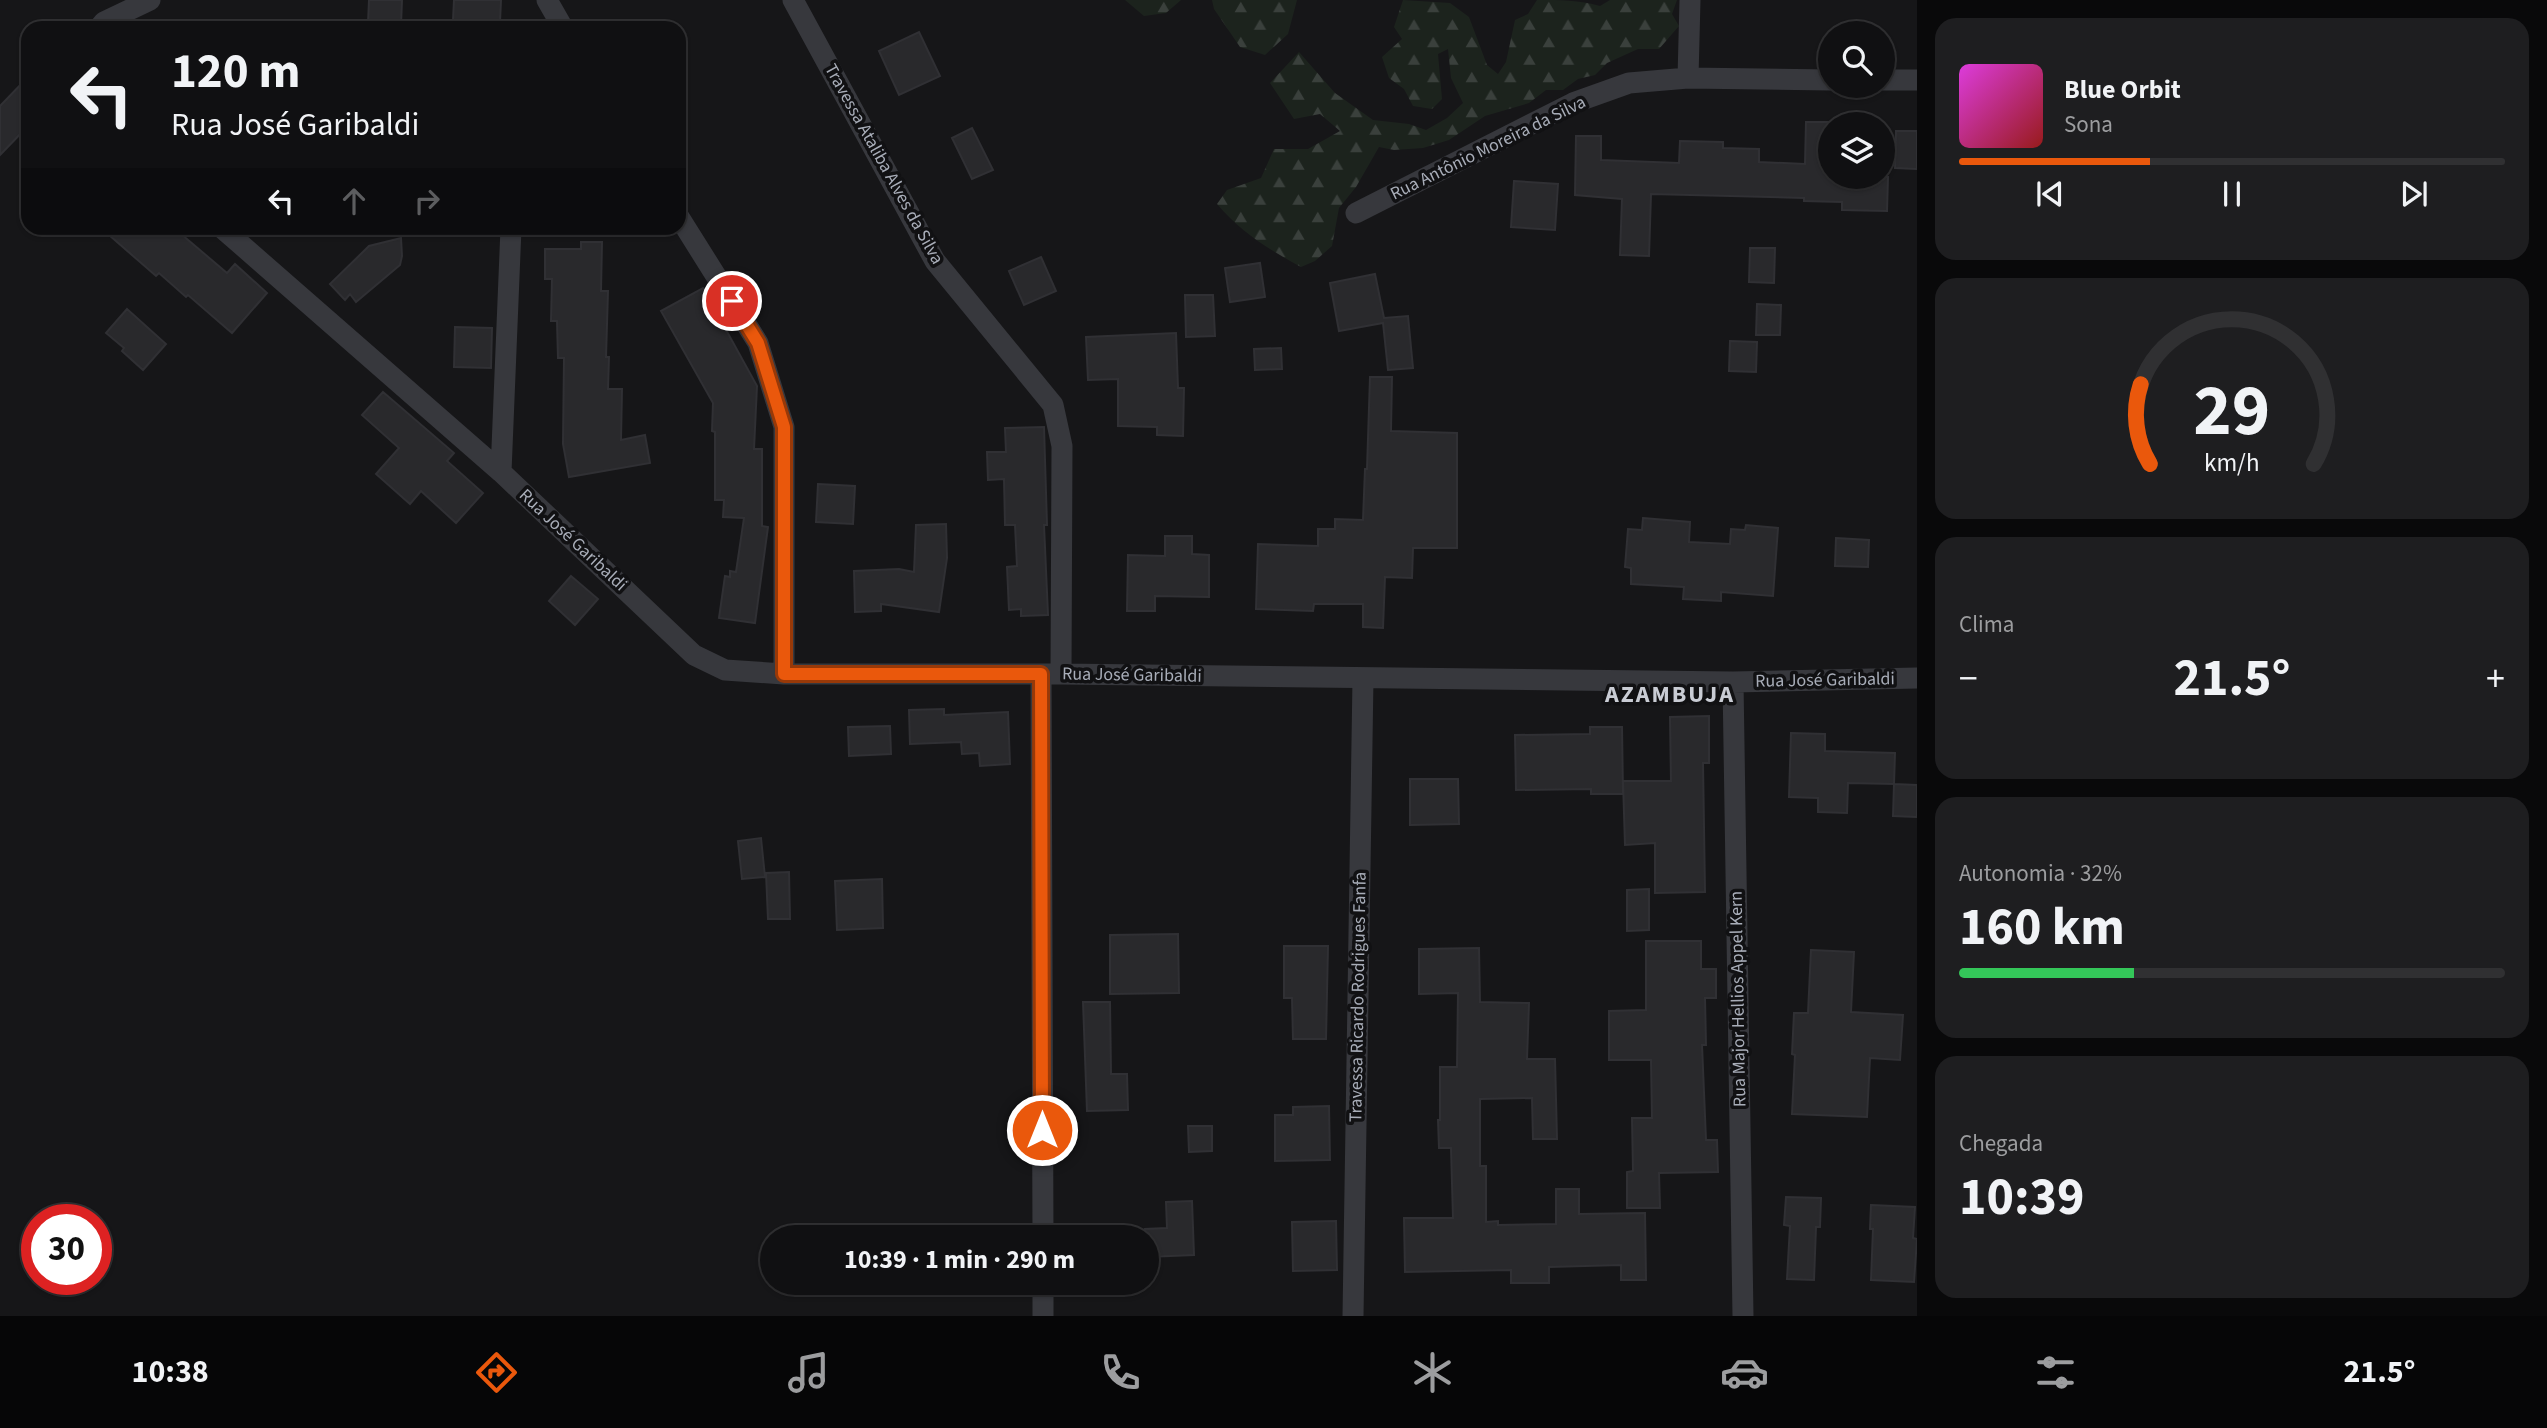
<!DOCTYPE html>
<html lang="pt">
<meta charset="utf-8">
<style>
body{margin:0;font-family:"Source Sans 3",sans-serif;background:#1e1e20;color:#f1f3f6;height:100vh;display:flex;flex-direction:column;font-size:26px;white-space:nowrap}
*{box-sizing:border-box;margin:0}
p{font-size:23px;color:#9c9d9f}
.icon{flex:none;width:38px;height:38px;fill:none;stroke:currentColor;stroke-width:2;stroke-linecap:round;stroke-linejoin:round}
.map{position:relative;flex:1;overflow:hidden}
.sheet{display:flex;flex-direction:column;gap:18px;padding:18px;background:#09090a;width:630px}
.sheet>*{flex:none}
.hud{position:absolute;left:21px;top:21px;width:665px;height:214px;border-radius:21px;box-shadow:0 2px 5px #0004,0 0 0 2px #303032;background:#101012;color:#f1f3f6;overflow:hidden}
.fabs{position:absolute;left:1818px;top:21px;display:grid;gap:14px}
.fabs a{display:grid;place-items:center;width:77px;height:77px;border-radius:50%;background:#101012;box-shadow:0 2px 5px #0004,0 0 0 2px #303032;font-size:35px}
.speed{position:absolute;left:21px;top:1204px;display:flex;gap:14px;font-size:35px;font-weight:700;text-align:center}
.speed>*{display:grid;place-content:center;width:91px;height:91px;border-radius:50%;background:#101012;box-shadow:0 2px 5px #0004,0 0 0 2px #303032;line-height:1}
.speed .limit{border:10px solid #d22;background:#fff;color:#111}
.pin{position:absolute;display:grid;place-items:center;width:60px;height:60px;color:#fff;margin:-30px;border:4px solid #fff;border-radius:50%;box-shadow:0 2px 7px #0007}
.me{position:absolute;width:77px;margin:-38px;rotate:0deg;stroke-linejoin:round;filter:drop-shadow(0 0 5px #0008)}
.turn{display:flex;align-items:center;gap:24px;height:147px;padding:0 35px;font-size:32px}
.turn .icon{width:91px;height:91px;stroke-width:2.5}
.turn b{display:block;font-size:49px;line-height:60px}
.lanes{display:flex;align-items:center;height:66px;padding:0 35px;background:#0003;justify-content:center;gap:35px;direction:ltr}
.lanes .off{opacity:.35}
.big{font-size:52px;font-weight:700;line-height:1.1}
.sheet .tile{flex:1;display:flex;flex-direction:column;justify-content:center;gap:10px;min-width:0;padding:0 24px;border-radius:21px;background:#1e1e20}
.sheet .dial{align-items:center;gap:0}
.dial svg{height:182px;overflow:visible;fill:none;stroke:#303032;stroke-width:7;stroke-linecap:round;text-anchor:middle}
.dial text{fill:#f1f3f6;stroke:none}
.song{display:flex;align-items:center;gap:21px}
.cover{width:84px;height:84px;border-radius:10px;background:linear-gradient(135deg,hsl(300 70% 55%),hsl(0 70% 35%))}
.played{height:7px;border-radius:4px;background:linear-gradient(90deg,#ea580c 35%,#303032 35%)}
.keys{display:flex;justify-content:space-around;direction:ltr}
.heat{display:flex;justify-content:space-between;align-items:center;font-size:38px;direction:ltr}
.charge{height:10px;border-radius:5px;background:linear-gradient(90deg,#34c759 32%,#303032 0)}
.trip{position:absolute;left:760px;top:1225px;width:399px;height:70px;border-radius:35px;background:#101012;box-shadow:0 2px 5px #0004,0 0 0 2px #303032;font-weight:700;line-height:70px;text-align:center}
.tabs{display:flex;height:112px;justify-content:space-around;align-items:center;background:#060607;color:#9c9d9f}
.tabs .icon{width:49px;height:49px}
.tabs .on{color:#ea580c}
.tabs b{font-size:32px;color:#f1f3f6}
main{display:flex;flex:1;min-height:0}
.map>svg:first-child{display:block}
.forest{fill:url(#forest-firs)}
.building{fill:#29292c;stroke:#303034;stroke-width:2}
.lines{fill:none;stroke-linecap:round;stroke-linejoin:round}
.street{stroke:#37383d;stroke-width:21}
.route-casing{stroke:#983908;stroke-width:18}
.route{stroke:#ea580c;stroke-width:12}
.labels{text-anchor:middle;dominant-baseline:central;stroke-width:7;stroke-linejoin:round;paint-order:stroke}
.street-label{font-size:18px;fill:#a8adb8;stroke:#111113}
.district-label{font-size:24px;font-weight:bold;letter-spacing:2px;fill:#c9ccd4;stroke:#111113}
</style>
<main>
<div class="map">
<svg width="1917" height="1316" viewBox="0 0 1917 1316">
<defs>
<pattern id="forest-firs" width="22" height="20" patternUnits="userSpaceOnUse" patternTransform="scale(1.75)"><rect width="22" height="20" fill="#1c231d"/><path d="M5 1l3.5 6h-7zM16 11l3.5 6h-7z" fill="#3a403c"/></pattern>
</defs>
<rect width="100%" height="100%" fill="#161618"/>
<path class="forest" d="M1125 0H1181L1166 13 1144 16Z
M1212 0H1297L1288 34 1265 55 1240 47 1214 9Z
M1403 0 1450 3 1469 17 1487 65 1498 74 1506 62 1515 20 1528 14 1537 0C1559 0 1579 0 1600 6L1610 0H1677L1672 14 1679 26 1659 49H1638L1607 63 1595 75 1578 79 1563 90H1546L1529 103 1485 116 1449 140 1423 148 1394 150 1379 147 1356 187 1339 208 1332 246 1315 261 1301 267C1267 248 1243 234 1217 204L1227 190 1261 178 1274 149H1308L1340 131 1320 114 1294 119 1270 83 1299 52 1335 93 1373 120 1409 124 1426 130 1447 118 1463 103 1451 78 1448 49 1438 54 1442 99 1432 109 1413 106 1404 89 1389 78 1382 57 1402 39 1394 27Z"/>
<path class="building" d="M369 0H402L401 25 368 23Z
M454 0H501L500 22 453 20Z
M919 32 940 76 899 95 879 51Z
M28 77V126L0 155V106Z
M1806 122H1830L1828 177H1888L1887 211 1842 210V202L1804 201V198L1651 194 1649 256 1620 255 1622 199 1575 195 1576 136H1601V160L1679 163 1680 141 1723 142V148L1759 149V162L1805 164Z
M972 128 993 170 972 179 952 138Z
M1896 131H1917V169L1895 168Z
M1514 181 1558 184 1555 230 1511 227Z
M101 228H174L227 273 235 264 267 293 232 333 188 295 186 297 159 273 156 276Z
M401 238 402 256 400 265 356 302 350 294 345 300 330 284 369 246Z
M581 242H602L601 291H608L606 357H609L608 389H622L621 440 645 435 650 463 569 477 563 444 564 358H558L557 321H551L552 279H545V249H581Z
M1750 248H1775L1774 283 1749 282Z
M1041 257 1056 291 1024 305 1009 271Z
M1260 263 1265 297 1230 302 1225 268Z
M1375 274 1384 318 1408 316 1413 368 1388 370 1383 323 1339 331 1330 283Z
M703 288 757 386 754 449H762V526L768 527 755 623 719 618 725 576 730 577V571L736 572 744 518 723 517 724 500H715V432L712 431 713 403 661 311Z
M1185 295H1213L1215 336 1186 337Z
M1757 304 1781 305 1780 335H1756Z
M127 309 166 344 143 370 122 351 124 348 106 333Z
M455 327 492 328 491 368 454 367Z
M1176 333 1178 388H1184L1183 436 1157 435V427L1118 426V379L1088 380 1086 337Z
M1730 341 1757 342 1756 372 1729 371Z
M1281 348 1282 369 1255 370 1254 349Z
M1370 377H1392L1391 431 1457 433V548H1413L1412 578 1385 577 1383 628 1363 627V604H1314L1313 611 1256 609 1258 544 1318 546V529H1335V519L1363 520 1365 469H1367Z
M383 392 454 453 447 461 483 493 456 523 421 491 410 504 376 474 399 448 362 415Z
M1044 427 1047 525H1044L1048 615 1021 616V609L1009 610 1007 567 1017 566 1015 525H1005L1004 479 988 480 987 452H1006L1005 428Z
M818 484 855 486 853 524 816 522Z
M1643 518 1690 522 1689 542 1730 544 1731 529 1745 530 1746 525 1778 528 1773 596 1721 592V601L1683 599 1684 587 1631 584V568L1625 567 1628 529 1642 530Z
M946 524 947 558 939 612 881 604V611L855 612 854 571 899 569 914 572 916 525Z
M1165 536H1192V554L1209 555V597L1155 596V611H1127L1128 555 1165 556Z
M1836 538 1869 540 1868 567 1835 566Z
M571 576 598 599 575 625 549 601Z
M944 709V715L1008 712 1010 764 980 766 979 753 962 754 961 742 910 744 909 710Z
M1709 716V763H1703L1705 892 1655 893V843L1625 845 1623 781H1671L1670 717Z
M890 726 891 754 849 756 848 727Z
M1590 727H1622L1623 794H1591V789L1516 790 1515 735 1590 734Z
M1791 733 1825 734V751L1895 753 1894 784 1848 783 1847 813 1818 812V798L1789 797Z
M1410 779H1458L1459 824 1410 825Z
M1894 784 1917 785V817L1893 816Z
M761 838 765 877 742 879 738 841Z
M789 872 790 919H768L766 873Z
M882 879 883 928 837 930 835 881Z
M1649 889V930L1627 931V890Z
M1178 934 1179 993 1110 994V935Z
M1646 941H1701V969H1716V998H1705L1706 1045H1702L1706 1140H1717L1718 1172 1659 1173 1660 1208H1627V1172L1633 1171 1632 1118H1652L1651 1060H1609V1011L1646 1010Z
M1284 946H1328L1326 1039H1293L1292 998H1284Z
M1479 948 1480 1002 1529 1003 1527 1059H1555L1557 1139H1533L1532 1098 1480 1099V1166H1486V1222L1498 1221V1225L1556 1224V1189H1579V1214L1645 1213 1646 1280H1621V1265L1549 1267V1283H1511V1270L1405 1272 1404 1218H1453L1451 1148H1439L1438 1120H1440V1067H1457L1458 993 1419 994V949Z
M1811 950 1854 952 1851 1012 1903 1015 1900 1060 1870 1058 1867 1117 1792 1114 1795 1055 1792 1054 1794 1013H1808Z
M1083 1002H1110L1111 1074H1127L1128 1110 1087 1111Z
M1329 1106 1330 1160 1275 1161V1115H1293V1107Z
M1188 1126H1212V1151L1189 1152Z
M1786 1197 1821 1198 1820 1227H1816L1814 1280 1787 1279 1790 1226 1784 1225Z
M1192 1201 1194 1255 1147 1257 1145 1229 1167 1228 1166 1202Z
M1871 1205 1915 1207 1913 1238 1917 1239 1914 1282 1871 1280 1873 1229H1870Z
M1336 1221 1337 1270 1293 1271 1292 1222Z"/>
<g class="lines">
<path class="street" d="M547 0 563 28
M793 0 935 261 1053 405 1062 446 1061 674
M99 28 104 22 150 0
M1688 78 1690 0
M1883 80H1917
M1356 213 1573 103 1629 83 1688 78 1830 80
M679 217 758 343 784 427V674
M222 228 501 472 694 655 725 670 784 674H1061L1733 682 1917 678
M501 472 511 228
M1041 674 1043 1237
M1733 682 1743 1316
M1043 1283V1316
M1353 1316 1363 678"/>
</g>
<g class="lines">
<g class="route-casing">
<path id="route" d="M732 301 758 343 784 427V674H1041L1042 1130"/>
</g>
<use href="#route" class="route"/>
</g>
<g class="labels">
<g class="street-label">
<text transform="translate(1488 148) rotate(-26)">Rua Antônio Moreira da Silva</text>
<text transform="translate(884 164) rotate(61)">Travessa Ataliba Alves da Silva</text>
<text transform="translate(573 540) rotate(43)">Rua José Garibaldi</text>
<text transform="translate(1132 675) rotate(1)">Rua José Garibaldi</text>
<text transform="translate(1825 680) rotate(-1)">Rua José Garibaldi</text>
<text transform="translate(1358 997) rotate(-89)">Travessa Ricardo Rodrigues Fanfa</text>
<text transform="translate(1738 999) rotate(-91)">Rua Major Hellios Appel Kern</text>
</g>
<g class="district-label">
<text x="1670" y="694">AZAMBUJA</text>
</g>
</g>
</svg>
<div class="fabs">
<a><svg class="icon" aria-label="search" viewBox="0 0 24 24"><circle cx="10" cy="10" r="6"/><path d="M15 15l6 6"/></svg></a>
<a><svg class="icon" aria-label="layers" viewBox="0 0 24 24"><path d="M12 4l9 5-9 5-9-5zM3 14l9 5 9-5"/></svg></a>
</div>
<div class="speed"><div class="limit">30</div></div>
<div class="pin" style="left:732px;top:301px;background:#d93025"><svg class="icon" aria-label="arrive" viewBox="0 0 24 24"><path d="M6 21V4h12l-3 4 3 4H6"/></svg></div>
<svg class="me" style="left:1042px;top:1130px" viewBox="-20 -20 40 40"><circle r="17" fill="#ea580c" stroke="#fff" stroke-width="3"/><path d="M0-11L8 9 0 5-8 9z" fill="#fff"/></svg>
<div class="trip">10:39 · 1 min · 290 m</div>
<div class="hud">
<div class="turn"><svg class="icon" aria-label="left" viewBox="0 0 24 24"><path d="M17 20v-9H6M10 6l-5 5 5 5"/></svg><div><b>120 m</b>Rua José Garibaldi</div></div>
<div class="lanes"><svg class="icon" aria-label="left" viewBox="0 0 24 24"><path d="M17 20v-9H6M10 6l-5 5 5 5"/></svg><svg class="icon off" aria-label="ahead" viewBox="0 0 24 24"><path d="M12 20V5M6 11l6-6 6 6"/></svg><svg class="icon off" aria-label="right" viewBox="0 0 24 24"><path d="M7 20v-9h11M14 6l5 5-5 5"/></svg></div>
</div>
</div>
<section class="sheet">
<div class="tile">
<div class="song"><i class="cover"></i><div><b>Blue Orbit</b><p>Sona</p></div></div>
<div class="played"></div>
<div class="keys"><svg class="icon" aria-label="previous" viewBox="0 0 24 24"><path d="M18 5L8 12l10 7zM5 5v14"/></svg><svg class="icon" aria-label="pause" viewBox="0 0 24 24"><path d="M8 5v14M16 5v14"/></svg><svg class="icon" aria-label="next" viewBox="0 0 24 24"><path d="M6 5l10 7-10 7zM19 5v14"/></svg></div>
</div>
<div class="tile dial"><svg viewBox="0 0 100 80">
<path d="M14 69A42 42 0 1 1 86 69"/>
<path d="M14 69A42 42 0 0 1 10 34" stroke="#ea580c"/>
<text x="50" y="56" font-size="32" font-weight="700">29</text>
<text x="50" y="72" font-size="11">km/h</text>
</svg></div>
<div class="tile"><p>Clima</p>
<div class="heat"><a>−</a><b class="big">21.5°</b><a>+</a></div>
</div>
<div class="tile"><p>Autonomia · 32%</p><b class="big">160 km</b><div class="charge"></div></div>
<div class="tile"><p>Chegada</p><b class="big">10:39</b></div>
</section>
</main>
<nav class="tabs">
<b>10:38</b>
<svg class="icon on" aria-label="directions" viewBox="0 0 24 24"><path d="M12 3l9 9-9 9-9-9zM9 14v-3h6M13 9l2 2-2 2"/></svg>
<svg class="icon" aria-label="music" viewBox="0 0 24 24"><path d="M9 18V5l10-2v13"/><circle cx="6" cy="18" r="3"/><circle cx="16" cy="16" r="3"/></svg>
<svg class="icon" aria-label="phone" viewBox="0 0 24 24"><path d="M5 4h4l2 5-3 2q2 4 5 5l2-3 5 2v4C11 20 4 13 5 4z"/></svg>
<svg class="icon" aria-label="climate" viewBox="0 0 24 24"><path d="M12 3v18M4 7l16 10M4 17L20 7"/></svg>
<svg class="icon" aria-label="car" viewBox="0 0 24 24"><path d="M5 17H2v-5l4-1 3-4h7l3 4 3 1v5h-3M9 17h6M6 11h13"/><circle cx="7" cy="17" r="2"/><circle cx="17" cy="17" r="2"/></svg>
<svg class="icon" aria-label="filters" viewBox="0 0 24 24"><path d="M4 7h16M4 17h16"/><circle cx="9" cy="7" r="2"/><circle cx="15" cy="17" r="2"/></svg>
<b>21.5°</b>
</nav>
